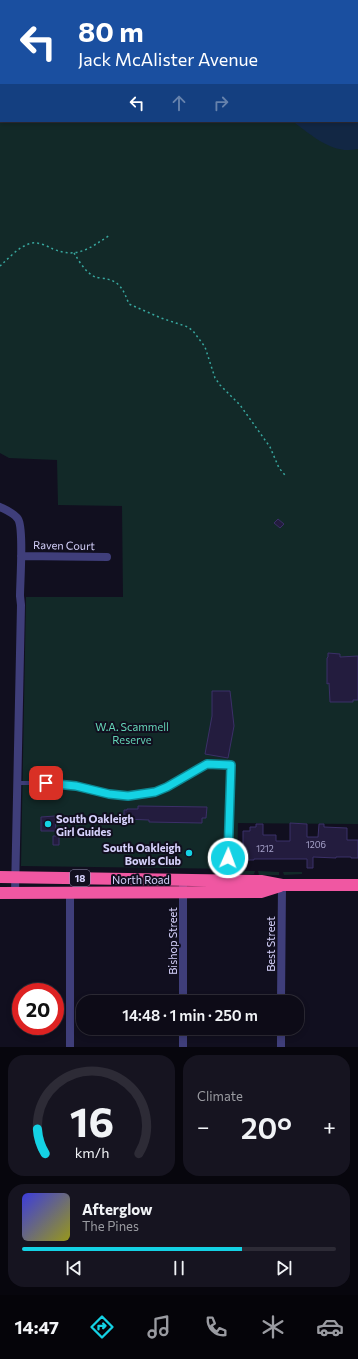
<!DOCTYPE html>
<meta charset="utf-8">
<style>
body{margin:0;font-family:Commissioner,sans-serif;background:#161420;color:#f1f3f6;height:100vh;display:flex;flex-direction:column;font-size:15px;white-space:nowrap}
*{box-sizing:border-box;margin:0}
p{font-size:13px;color:#9a9ba1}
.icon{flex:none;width:22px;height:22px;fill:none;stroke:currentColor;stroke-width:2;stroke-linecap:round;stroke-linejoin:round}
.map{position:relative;height:1047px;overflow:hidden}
.sheet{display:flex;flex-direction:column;gap:8px;padding:8px;background:#07060d;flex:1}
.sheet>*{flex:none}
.hud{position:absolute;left:0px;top:0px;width:358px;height:122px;box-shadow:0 2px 6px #0003,0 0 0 1px #2d2b36;background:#1a4fa0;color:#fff;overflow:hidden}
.speed{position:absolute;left:12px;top:983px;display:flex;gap:8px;font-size:20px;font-weight:700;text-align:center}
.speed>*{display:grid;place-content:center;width:52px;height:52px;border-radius:50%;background:#0d0b17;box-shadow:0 2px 6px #0003,0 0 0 1px #2d2b36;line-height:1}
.speed .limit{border:6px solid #d22;background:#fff;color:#111}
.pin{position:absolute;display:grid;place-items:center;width:34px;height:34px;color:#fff;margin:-17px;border-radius:8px;box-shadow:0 2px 6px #0006}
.me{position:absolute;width:44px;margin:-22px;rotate:2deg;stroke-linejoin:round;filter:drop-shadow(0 0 3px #0008)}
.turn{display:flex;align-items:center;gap:14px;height:84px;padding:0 12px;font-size:18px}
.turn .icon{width:52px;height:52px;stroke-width:2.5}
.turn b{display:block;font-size:28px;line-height:34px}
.lanes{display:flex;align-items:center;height:38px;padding:0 12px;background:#0003;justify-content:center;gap:20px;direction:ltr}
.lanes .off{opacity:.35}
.big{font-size:30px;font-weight:600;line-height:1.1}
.sheet .widget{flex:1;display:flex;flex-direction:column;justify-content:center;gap:6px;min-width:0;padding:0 14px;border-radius:16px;background:#161420}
.sheet .dial{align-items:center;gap:0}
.dial svg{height:104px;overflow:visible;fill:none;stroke:#2d2b36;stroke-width:7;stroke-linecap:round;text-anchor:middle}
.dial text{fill:#f1f3f6;stroke:none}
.song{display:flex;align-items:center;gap:12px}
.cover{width:48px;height:48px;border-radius:6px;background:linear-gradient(135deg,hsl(240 70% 55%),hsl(60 70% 35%))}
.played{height:4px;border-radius:2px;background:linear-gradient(90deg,#14d2e4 70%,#2d2b36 70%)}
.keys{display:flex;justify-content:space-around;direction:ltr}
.heat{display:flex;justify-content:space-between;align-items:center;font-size:22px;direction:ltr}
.sheet .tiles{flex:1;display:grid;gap:8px;grid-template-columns:1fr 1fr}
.widget:last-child{grid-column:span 2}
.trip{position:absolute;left:76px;top:995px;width:228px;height:40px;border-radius:16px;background:#0d0b17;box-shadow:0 2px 6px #0003,0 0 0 1px #2d2b36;font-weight:600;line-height:40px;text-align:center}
.dock{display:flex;height:64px;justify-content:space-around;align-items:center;background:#050409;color:#9a9ba1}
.dock .icon{width:28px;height:28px}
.dock .current{color:#14d2e4}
.dock b{font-size:18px;color:#f1f3f6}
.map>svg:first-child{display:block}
.green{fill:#122928;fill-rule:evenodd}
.water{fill:#122744}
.building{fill:#231c3e;stroke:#3b3068}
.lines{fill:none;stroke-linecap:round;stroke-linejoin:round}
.path{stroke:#38a79f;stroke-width:1.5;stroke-dasharray:2 3;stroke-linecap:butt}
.lane{stroke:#3f3e7a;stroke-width:4}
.street{stroke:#3f3e7a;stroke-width:8}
.highway{stroke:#f057a2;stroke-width:12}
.route-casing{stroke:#0d8894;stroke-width:10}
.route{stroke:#14d2e4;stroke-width:7}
.poi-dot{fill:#14d2e4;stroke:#110f1f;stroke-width:1.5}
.labels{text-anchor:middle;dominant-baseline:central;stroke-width:4;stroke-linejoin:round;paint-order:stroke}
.number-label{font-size:9px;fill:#a8a4cc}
.shield{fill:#110f1f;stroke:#9a97b9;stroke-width:1}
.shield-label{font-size:10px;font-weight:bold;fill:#d5d1fb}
.street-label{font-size:11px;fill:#d5d1fb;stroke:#110f1f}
.park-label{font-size:11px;fill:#64d4b6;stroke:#110f1f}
.poi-label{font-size:11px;font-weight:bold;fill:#d5d1fb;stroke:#110f1f;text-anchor:start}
</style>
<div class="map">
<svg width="358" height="1047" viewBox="0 0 358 1047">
<rect width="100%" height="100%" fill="#110f1f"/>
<path class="green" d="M0 0H358V824L238 823 237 869 21 866 26 597H123L122 506 58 505 57 460 9 458 0 453ZM1 1H357V121H1Z
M233 871H255L254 874H236L233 873Z
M258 871 279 872V875H259Z
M283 872H302V874L284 875Z"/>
<path class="water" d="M357 34 358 37V149C332 155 312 135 292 121H357Z"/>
<path class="building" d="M278 519 284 524 280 528 274 523Z
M328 653 340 654V657L358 656V700H353V702H330L329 683 327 684V658L328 657Z
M212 691H230L234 726 228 758 205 754 212 716Z
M138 806 207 807 206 818H202V823L149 822V820L124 819V810H127V809H138Z
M55 816 56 831H41V817Z
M290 823 307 824V837H318L319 824H324V827L347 828V840H358V858H351V857H336V858L313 857V868H307V859H254V860H245V851H243V831H250V827H256V824H263V835H276V841H290Z
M53 836H59V845H53Z"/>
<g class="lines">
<path class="path" d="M348 0V1
M357 21 358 24
M74 253C79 261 85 272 95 277 98 278 104 278 107 279 121 282 124 292 129 304L161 318 188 327 193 331 205 347 215 378 220 385 240 405 270 447 279 468 285 475
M0 266C9 258 19 246 32 243 39 242 47 246 53 249 77 259 90 248 110 235"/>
<path class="lane" d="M18 783C37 783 57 782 76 786 93 789 111 797 129 796 160 794 182 779 207 764L211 763 231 765 229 878"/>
<path class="street" d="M0 507C6 510 14 513 18 519 24 528 20 582 20 596L21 605 15 893
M21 556 107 557
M183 1002V880
M281 1002 282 885
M70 1047V893
M183 1047V1028
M281 1047V1028"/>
<path class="highway" d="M0 877 261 881 282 885H358
M0 893 261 892 280 886"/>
</g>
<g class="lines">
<g class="route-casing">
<path id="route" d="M46 783 76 786 109 794 128 796 155 792 167 787 207 764 231 765 228 858"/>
</g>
<use href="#route" class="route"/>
</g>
<g class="poi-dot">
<circle cx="48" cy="824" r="4"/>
<circle cx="189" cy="853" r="4"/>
</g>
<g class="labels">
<g class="number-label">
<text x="316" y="844">1206</text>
<text x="265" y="848">1212</text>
</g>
<rect class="shield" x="70" y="870" width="20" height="16" rx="3"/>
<g class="shield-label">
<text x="80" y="878">18</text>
</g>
<g class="street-label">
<text transform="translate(64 545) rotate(1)">Raven Court</text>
<text x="141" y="879">North Road</text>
<text transform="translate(172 941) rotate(-90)">Bishop Street</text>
<text transform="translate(270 944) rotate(-90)">Best Street</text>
</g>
<g class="park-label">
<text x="132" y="726">W.A. Scammell<tspan x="132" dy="13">Reserve</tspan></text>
</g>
<g class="poi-label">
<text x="56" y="818">South Oakleigh<tspan x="56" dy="13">Girl Guides</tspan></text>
<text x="181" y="847" text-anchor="end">South Oakleigh<tspan x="181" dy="13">Bowls Club</tspan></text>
</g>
</g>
</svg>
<div class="speed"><div class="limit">20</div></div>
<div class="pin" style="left:46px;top:783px;background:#d93025"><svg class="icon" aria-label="arrive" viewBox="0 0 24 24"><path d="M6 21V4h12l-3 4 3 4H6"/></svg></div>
<svg class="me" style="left:228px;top:858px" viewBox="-20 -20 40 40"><circle r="17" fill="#14d2e4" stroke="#fff" stroke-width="3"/><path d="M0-11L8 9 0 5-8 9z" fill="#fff"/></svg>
<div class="trip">14:48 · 1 min · 250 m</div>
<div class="hud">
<div class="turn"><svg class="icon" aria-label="left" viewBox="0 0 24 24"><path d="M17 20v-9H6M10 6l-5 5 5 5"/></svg><div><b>80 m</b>Jack McAlister Avenue</div></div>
<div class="lanes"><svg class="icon" aria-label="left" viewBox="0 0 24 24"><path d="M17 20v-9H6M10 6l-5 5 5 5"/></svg><svg class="icon off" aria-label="ahead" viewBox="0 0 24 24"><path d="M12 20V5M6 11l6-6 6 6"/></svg><svg class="icon off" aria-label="right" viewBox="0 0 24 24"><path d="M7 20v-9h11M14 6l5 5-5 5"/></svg></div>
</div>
</div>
<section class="sheet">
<div class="tiles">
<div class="widget dial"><svg viewBox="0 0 100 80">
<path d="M14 69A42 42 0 1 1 86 69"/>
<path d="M14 69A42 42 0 0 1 8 50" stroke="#14d2e4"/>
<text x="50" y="56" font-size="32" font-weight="700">16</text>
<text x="50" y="72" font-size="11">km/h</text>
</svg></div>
<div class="widget"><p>Climate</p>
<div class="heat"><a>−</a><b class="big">20°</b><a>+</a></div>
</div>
<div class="widget">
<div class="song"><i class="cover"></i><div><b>Afterglow</b><p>The Pines</p></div></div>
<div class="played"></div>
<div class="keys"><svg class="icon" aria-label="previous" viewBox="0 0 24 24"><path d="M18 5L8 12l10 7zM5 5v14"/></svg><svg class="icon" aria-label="pause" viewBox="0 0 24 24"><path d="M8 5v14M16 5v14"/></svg><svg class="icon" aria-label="next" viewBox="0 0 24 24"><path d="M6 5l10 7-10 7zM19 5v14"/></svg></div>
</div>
</div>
</section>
<nav class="dock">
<b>14:47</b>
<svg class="icon current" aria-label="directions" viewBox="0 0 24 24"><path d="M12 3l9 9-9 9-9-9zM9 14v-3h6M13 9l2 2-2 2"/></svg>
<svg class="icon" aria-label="music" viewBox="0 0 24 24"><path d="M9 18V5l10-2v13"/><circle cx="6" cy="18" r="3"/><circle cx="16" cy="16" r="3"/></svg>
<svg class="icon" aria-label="phone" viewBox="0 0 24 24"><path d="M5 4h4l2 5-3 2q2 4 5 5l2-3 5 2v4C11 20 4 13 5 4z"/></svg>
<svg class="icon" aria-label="climate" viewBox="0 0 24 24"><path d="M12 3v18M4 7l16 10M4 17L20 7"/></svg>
<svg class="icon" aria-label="car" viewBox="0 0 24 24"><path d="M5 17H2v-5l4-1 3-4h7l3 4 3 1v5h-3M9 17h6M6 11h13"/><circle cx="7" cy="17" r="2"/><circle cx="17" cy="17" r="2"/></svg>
</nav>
